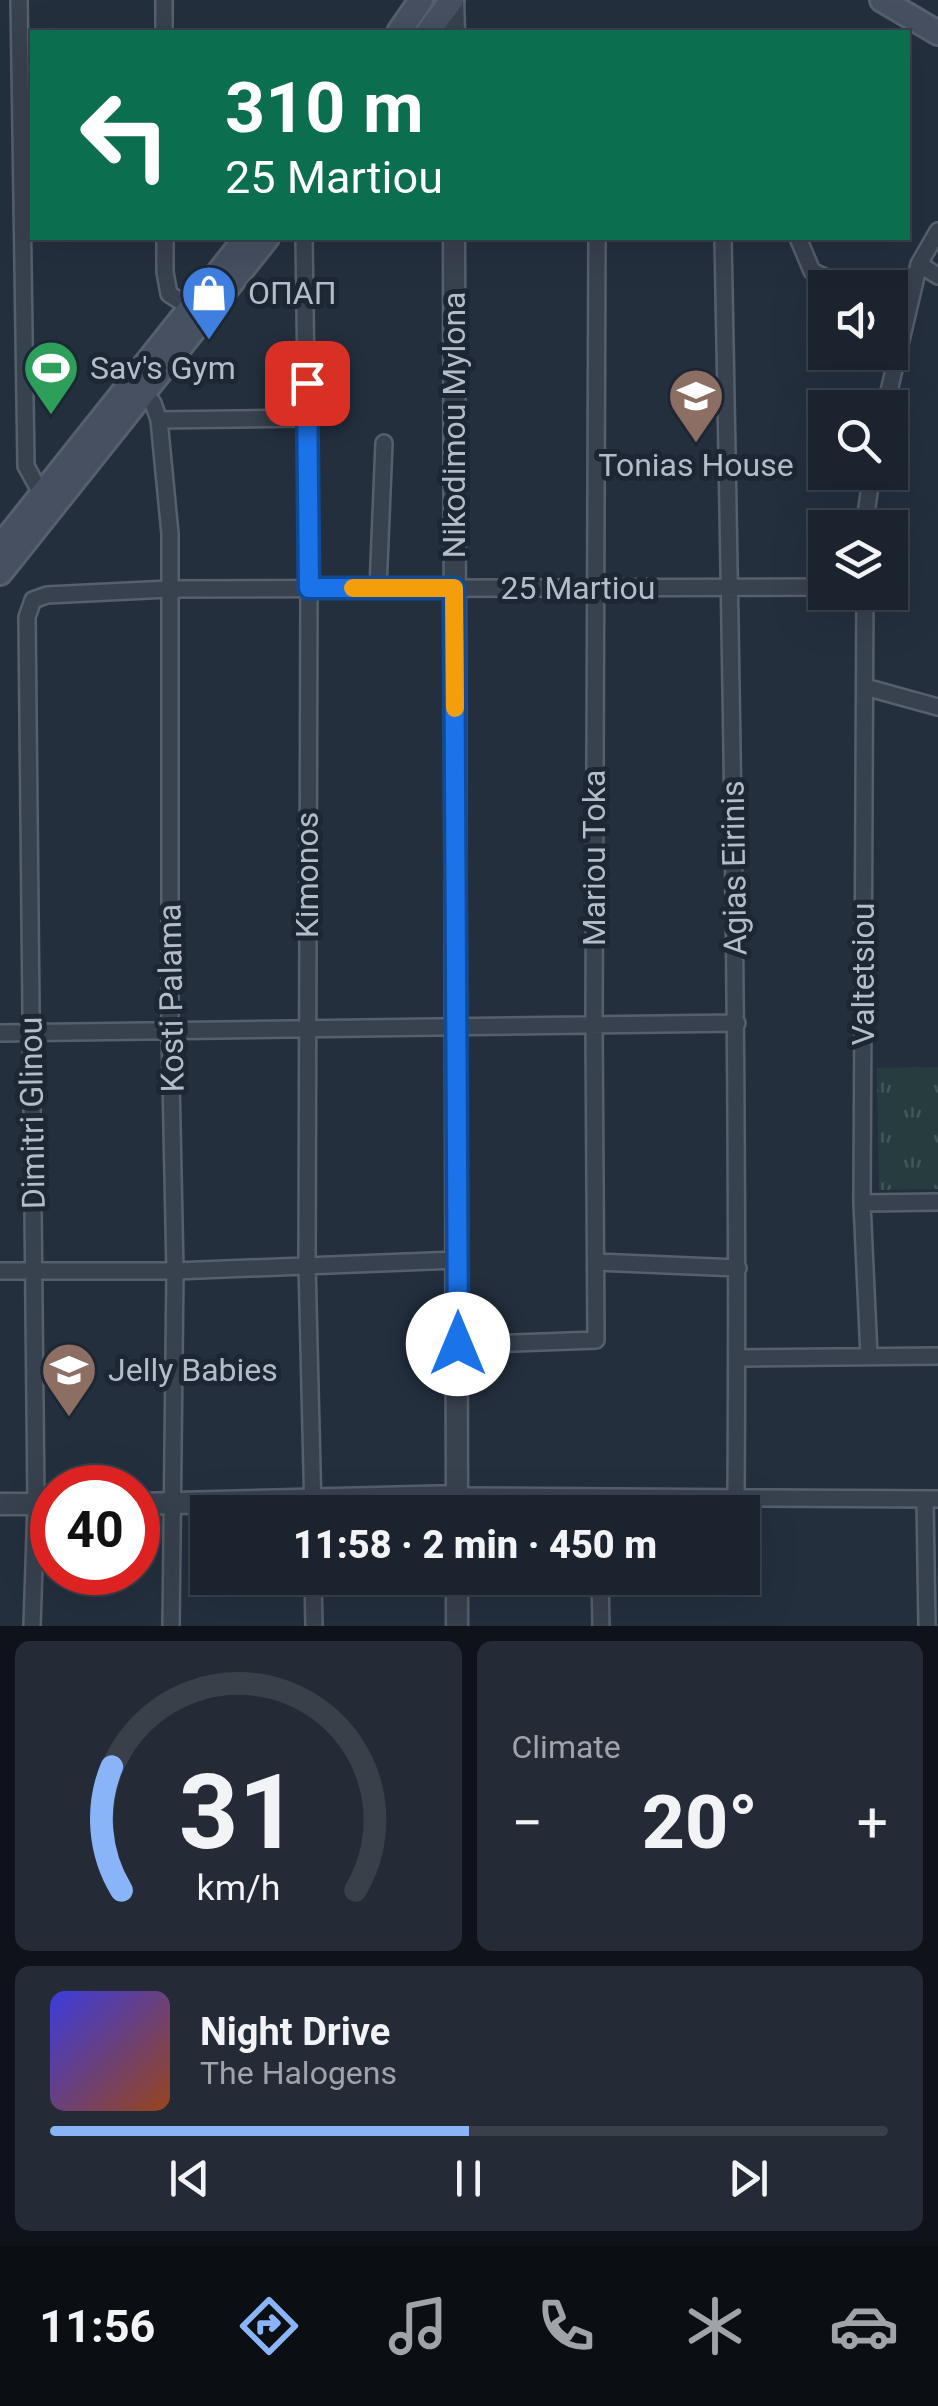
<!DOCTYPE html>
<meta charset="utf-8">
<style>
body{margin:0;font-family:Roboto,sans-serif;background:#242b36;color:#f1f3f6;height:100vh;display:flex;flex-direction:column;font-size:38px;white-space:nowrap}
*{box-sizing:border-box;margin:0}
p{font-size:32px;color:#a0a4aa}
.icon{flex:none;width:55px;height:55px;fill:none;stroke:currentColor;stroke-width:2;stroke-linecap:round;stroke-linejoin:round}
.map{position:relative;height:1626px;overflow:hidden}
.drawer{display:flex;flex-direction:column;gap:15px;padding:15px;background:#0f1319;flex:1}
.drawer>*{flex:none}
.top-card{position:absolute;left:30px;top:30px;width:880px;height:210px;border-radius:0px;box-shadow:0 10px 40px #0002,0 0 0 2px #39404a;background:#0b6e4f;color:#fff;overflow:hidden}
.controls{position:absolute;left:808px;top:270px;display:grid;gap:20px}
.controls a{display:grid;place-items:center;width:100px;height:100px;border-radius:0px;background:#1b232e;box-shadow:0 10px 40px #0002,0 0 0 2px #39404a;font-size:50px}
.speed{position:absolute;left:30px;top:1465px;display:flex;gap:20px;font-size:50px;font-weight:700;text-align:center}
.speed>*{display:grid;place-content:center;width:130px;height:130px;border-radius:50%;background:#1b232e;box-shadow:0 10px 40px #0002,0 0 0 2px #39404a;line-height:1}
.speed .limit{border:15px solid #d22;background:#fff;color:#111}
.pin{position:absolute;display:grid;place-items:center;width:85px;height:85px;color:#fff;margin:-42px;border-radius:20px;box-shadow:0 5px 15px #0006}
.me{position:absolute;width:110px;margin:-55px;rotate:0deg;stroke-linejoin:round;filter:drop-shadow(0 0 8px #0008)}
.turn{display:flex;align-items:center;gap:35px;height:210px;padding:0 30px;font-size:45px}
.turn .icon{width:130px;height:130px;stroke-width:2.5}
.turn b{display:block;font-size:70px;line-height:85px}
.big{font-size:75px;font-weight:800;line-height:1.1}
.drawer .tile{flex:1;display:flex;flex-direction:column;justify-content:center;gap:15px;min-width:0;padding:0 35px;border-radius:15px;background:#242b36}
.drawer .dial{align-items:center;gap:0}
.dial svg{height:260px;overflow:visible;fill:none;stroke:#39404a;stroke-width:7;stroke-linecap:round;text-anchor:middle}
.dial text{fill:#f1f3f6;stroke:none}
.song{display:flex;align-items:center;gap:30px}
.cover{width:120px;height:120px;border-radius:15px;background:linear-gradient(135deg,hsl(240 70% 55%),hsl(20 70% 35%))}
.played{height:10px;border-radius:5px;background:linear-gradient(90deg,#8ab4f8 50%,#39404a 50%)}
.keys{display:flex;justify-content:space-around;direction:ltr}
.heat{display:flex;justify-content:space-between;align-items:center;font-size:55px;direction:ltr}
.drawer .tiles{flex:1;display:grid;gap:15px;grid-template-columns:1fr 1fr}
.tile:last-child{grid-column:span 2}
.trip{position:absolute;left:190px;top:1495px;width:570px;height:100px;border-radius:0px;background:#1b232e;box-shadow:0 10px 40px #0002,0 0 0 2px #39404a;font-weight:800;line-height:100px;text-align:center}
.dock{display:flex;height:160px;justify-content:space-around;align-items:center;background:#0b0e12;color:#a0a4aa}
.dock .icon{width:70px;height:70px}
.dock .active{color:#8ab4f8}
.dock b{font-size:45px;color:#f1f3f6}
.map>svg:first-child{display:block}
.park{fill:url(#park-tufts)}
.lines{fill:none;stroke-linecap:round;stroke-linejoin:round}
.minor-casing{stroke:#565f6c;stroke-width:20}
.tertiary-casing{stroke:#565f6c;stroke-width:25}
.secondary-casing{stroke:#565f6c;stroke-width:28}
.minor{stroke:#38414e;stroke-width:15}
.tertiary{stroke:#38414e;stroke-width:20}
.secondary{stroke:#465061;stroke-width:22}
.route-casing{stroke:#114b97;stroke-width:25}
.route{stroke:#1a73e8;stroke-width:18}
.slow{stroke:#f59e0b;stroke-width:18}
.labels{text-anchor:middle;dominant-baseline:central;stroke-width:10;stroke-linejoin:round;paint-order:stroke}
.poi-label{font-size:32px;fill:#b4bcc9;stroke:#1d2633;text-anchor:start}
.street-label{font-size:32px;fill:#b4bcc9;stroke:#1d2633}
</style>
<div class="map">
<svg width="938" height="1626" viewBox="0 0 938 1626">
<defs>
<pattern id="park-tufts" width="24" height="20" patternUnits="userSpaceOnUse" patternTransform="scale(2.5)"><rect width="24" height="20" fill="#263c3f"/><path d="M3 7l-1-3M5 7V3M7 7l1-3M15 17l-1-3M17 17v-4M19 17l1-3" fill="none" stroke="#435659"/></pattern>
</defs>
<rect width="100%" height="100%" fill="#242f3e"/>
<path class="park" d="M938 1067V1189L879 1190 877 1068Z"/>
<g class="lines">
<g class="minor-casing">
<path id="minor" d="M19 0 26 466 42 495
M164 0V32
M165 238V272L169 294 191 308
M304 238 309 588 307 1264 313 1512
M723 238C731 658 739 1078 736 1498
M798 238 812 271 847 288
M919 264 938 276
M137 389 153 403 159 420 170 534V1031L175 1271 171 1626
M885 408 919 264 938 231
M159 420 307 418
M864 528 872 472
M378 588 384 443
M865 592 862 1203 869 1356
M865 687 938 707
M0 1033 737 1023
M862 1203 938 1202
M596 1262 738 1268
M0 1271H175L457 1260
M457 1345 596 1340 594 1024 597 238
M739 1358 938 1356
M458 1496 938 1499
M925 1499 927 1626
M313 1578 314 1626
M600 1578 601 1626
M32 1626 36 1504 27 617 33 600 47 595 169 589 825 587"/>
</g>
<g class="tertiary-casing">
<path id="tertiary" d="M453 0 454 32
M454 238 457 1512
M0 1504H52
M138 1504 458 1496
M457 1626V1578"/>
</g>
<g class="secondary-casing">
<path id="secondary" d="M882 0 938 33
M399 32 421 0
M428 32 452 0
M0 547 246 238
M0 573 267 238"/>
</g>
<use href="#minor" class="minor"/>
<use href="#tertiary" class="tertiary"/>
<use href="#secondary" class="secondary"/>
</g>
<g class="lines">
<g class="route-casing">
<path id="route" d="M307 383 309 588H454L458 1344"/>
</g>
<use href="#route" class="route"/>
<path class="slow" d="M353 588H454L455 708"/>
</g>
<defs>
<g id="shop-pin" transform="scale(2.875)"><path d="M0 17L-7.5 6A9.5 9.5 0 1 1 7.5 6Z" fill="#3f7fe0" stroke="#1d2633"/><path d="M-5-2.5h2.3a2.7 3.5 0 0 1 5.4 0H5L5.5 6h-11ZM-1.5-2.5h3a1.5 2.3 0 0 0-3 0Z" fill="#fff"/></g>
<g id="stadium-pin" transform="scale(2.875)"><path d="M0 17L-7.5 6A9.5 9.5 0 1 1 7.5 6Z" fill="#2e9e5b" stroke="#1d2633"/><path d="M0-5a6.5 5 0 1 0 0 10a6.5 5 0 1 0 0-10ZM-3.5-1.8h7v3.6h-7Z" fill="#fff"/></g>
<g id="school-pin" transform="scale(2.875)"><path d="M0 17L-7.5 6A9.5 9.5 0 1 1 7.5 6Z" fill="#8d6e63" stroke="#1d2633"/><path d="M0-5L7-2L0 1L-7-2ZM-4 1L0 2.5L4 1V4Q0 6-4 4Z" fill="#fff"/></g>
</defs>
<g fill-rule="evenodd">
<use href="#shop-pin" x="209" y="293"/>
<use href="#stadium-pin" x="51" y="368"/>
<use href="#school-pin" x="696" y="396"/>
<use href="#school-pin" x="69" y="1370"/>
</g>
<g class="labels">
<g class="poi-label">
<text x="248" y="293">ΟΠΑΠ</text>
<text x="90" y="368">Sav's Gym</text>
<text x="696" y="465" text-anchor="middle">Tonias House</text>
<text x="108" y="1370">Jelly Babies</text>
</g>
<g class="street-label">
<text transform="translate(454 425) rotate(-90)">Nikodimou Mylona</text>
<text x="578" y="588">25 Martiou</text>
<text transform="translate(594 858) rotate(-90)">Mariou Toka</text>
<text transform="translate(734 868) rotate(-91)">Agias Eirinis</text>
<text transform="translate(307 875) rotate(-90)">Kimonos</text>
<text transform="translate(863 974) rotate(-90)">Valtetsiou</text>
<text transform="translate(171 998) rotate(-91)">Kosti Palama</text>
<text transform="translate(32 1113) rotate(-91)">Dimitri Glinou</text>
</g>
</g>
</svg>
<div class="controls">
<a><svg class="icon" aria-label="sound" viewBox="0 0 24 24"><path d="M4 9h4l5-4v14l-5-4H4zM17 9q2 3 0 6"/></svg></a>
<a><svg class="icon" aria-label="search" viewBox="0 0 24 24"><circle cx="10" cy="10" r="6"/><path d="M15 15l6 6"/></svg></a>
<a><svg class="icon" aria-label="layers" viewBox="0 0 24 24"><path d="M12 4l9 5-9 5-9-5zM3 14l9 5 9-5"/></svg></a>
</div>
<div class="speed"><div class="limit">40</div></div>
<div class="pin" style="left:307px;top:383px;background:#d93025"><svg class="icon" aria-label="arrive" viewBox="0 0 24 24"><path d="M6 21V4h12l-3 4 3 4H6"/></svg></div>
<svg class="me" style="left:458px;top:1344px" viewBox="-20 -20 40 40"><circle r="19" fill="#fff"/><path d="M0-13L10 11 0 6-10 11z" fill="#1a73e8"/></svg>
<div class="trip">11:58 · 2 min · 450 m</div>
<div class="top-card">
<div class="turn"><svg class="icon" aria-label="left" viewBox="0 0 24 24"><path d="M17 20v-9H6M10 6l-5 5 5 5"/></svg><div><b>310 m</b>25 Martiou</div></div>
</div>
</div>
<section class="drawer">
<div class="tiles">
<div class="tile dial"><svg viewBox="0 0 100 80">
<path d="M14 69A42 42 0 1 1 86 69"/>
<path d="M14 69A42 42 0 0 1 11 31" stroke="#8ab4f8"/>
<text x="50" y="56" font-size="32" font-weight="700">31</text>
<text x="50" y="72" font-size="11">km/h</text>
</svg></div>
<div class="tile"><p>Climate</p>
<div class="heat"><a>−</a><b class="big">20°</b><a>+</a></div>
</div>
<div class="tile">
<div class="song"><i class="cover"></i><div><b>Night Drive</b><p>The Halogens</p></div></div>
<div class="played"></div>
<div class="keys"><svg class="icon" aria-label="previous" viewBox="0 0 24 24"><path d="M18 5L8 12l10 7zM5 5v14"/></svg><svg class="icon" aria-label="pause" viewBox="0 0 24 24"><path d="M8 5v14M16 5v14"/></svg><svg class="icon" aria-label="next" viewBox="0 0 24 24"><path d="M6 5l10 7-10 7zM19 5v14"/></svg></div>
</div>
</div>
</section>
<nav class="dock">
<b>11:56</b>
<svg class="icon active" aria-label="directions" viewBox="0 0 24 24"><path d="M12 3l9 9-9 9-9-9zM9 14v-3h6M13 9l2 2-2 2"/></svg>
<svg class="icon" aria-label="music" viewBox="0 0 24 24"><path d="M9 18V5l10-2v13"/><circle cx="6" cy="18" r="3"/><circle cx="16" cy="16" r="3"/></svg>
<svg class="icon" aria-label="phone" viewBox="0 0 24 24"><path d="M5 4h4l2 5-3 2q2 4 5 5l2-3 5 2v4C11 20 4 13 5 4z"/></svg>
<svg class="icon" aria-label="climate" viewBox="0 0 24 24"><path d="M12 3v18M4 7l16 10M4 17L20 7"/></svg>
<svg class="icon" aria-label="car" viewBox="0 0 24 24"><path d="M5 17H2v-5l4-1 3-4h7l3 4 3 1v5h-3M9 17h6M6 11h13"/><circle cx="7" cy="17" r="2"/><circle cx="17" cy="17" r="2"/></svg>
</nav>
